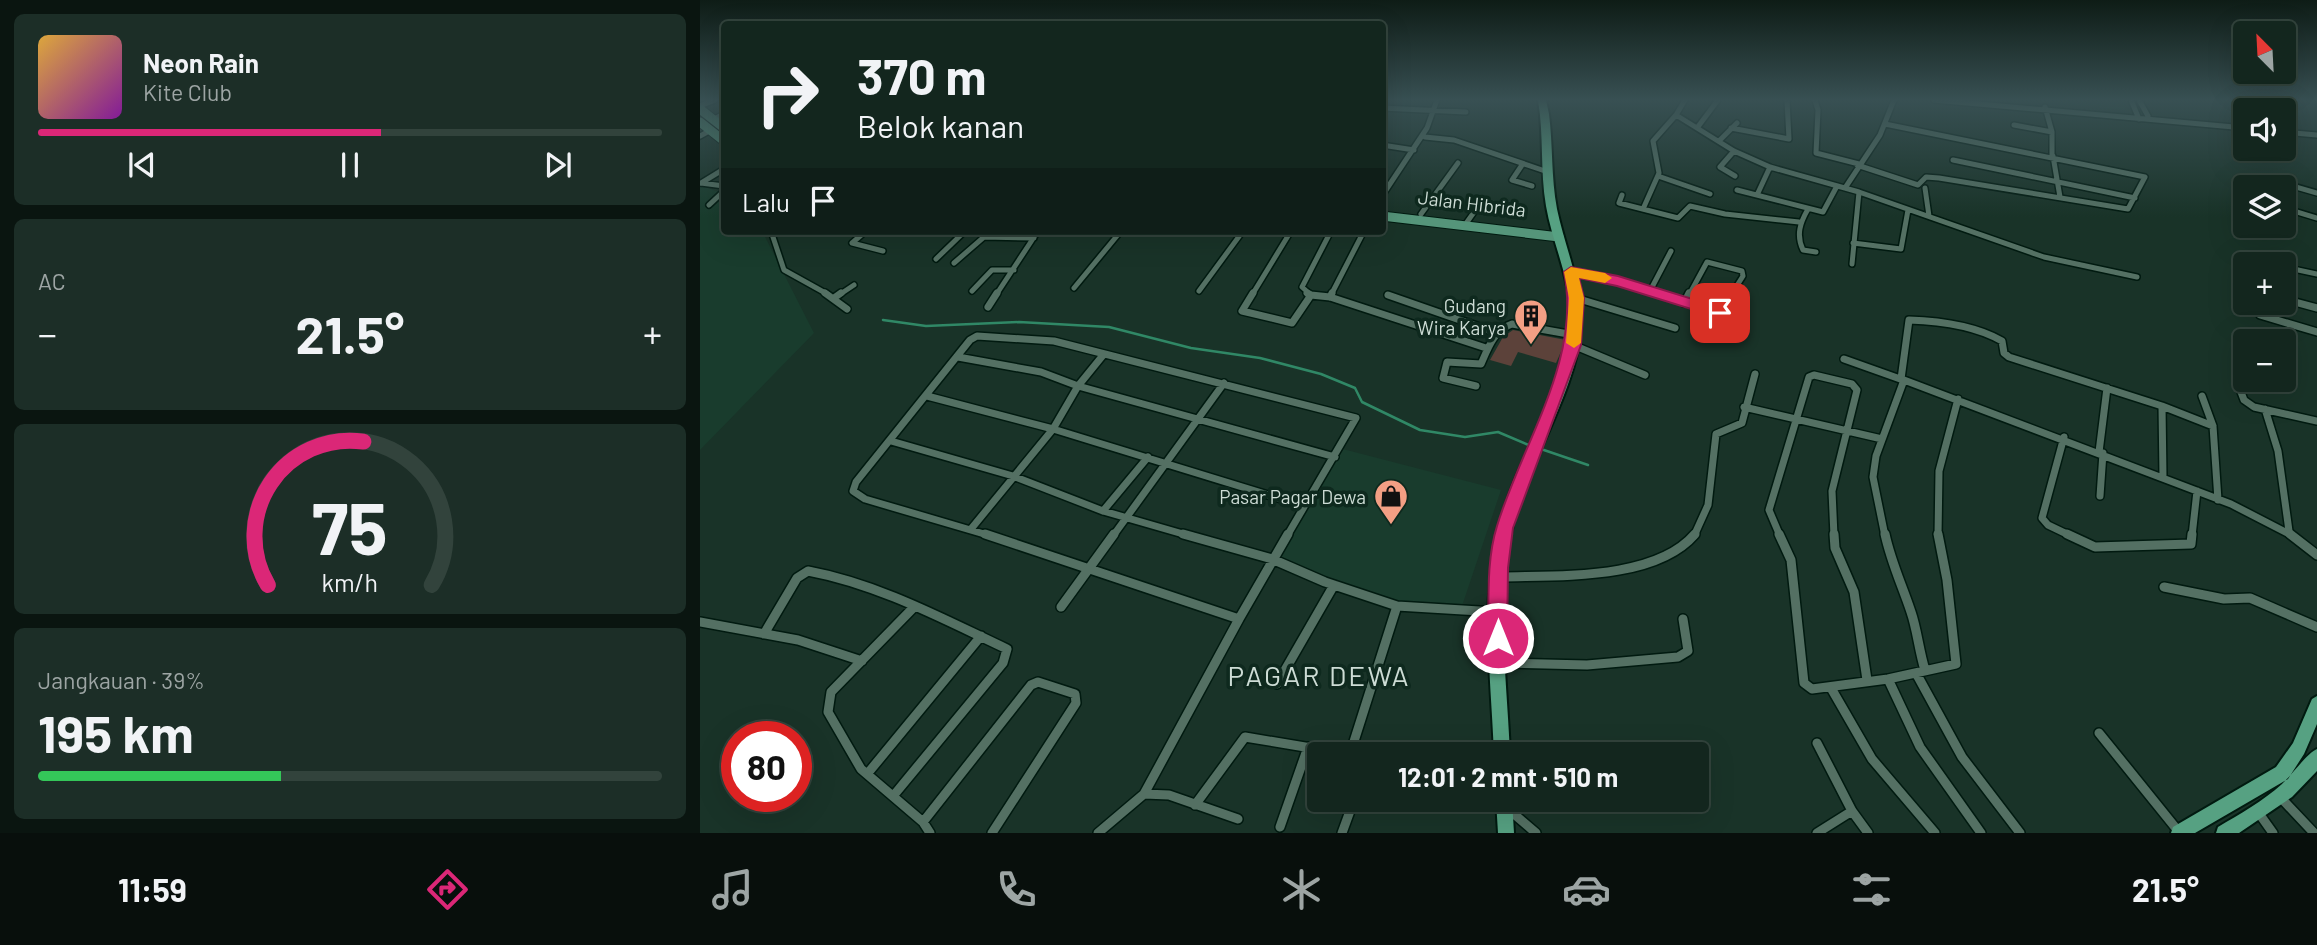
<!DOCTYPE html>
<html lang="id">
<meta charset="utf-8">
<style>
body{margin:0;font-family:Barlow,sans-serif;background:#1c2e27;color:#f1f3f6;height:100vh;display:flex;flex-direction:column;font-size:26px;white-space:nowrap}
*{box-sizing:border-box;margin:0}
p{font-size:23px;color:#9da5a4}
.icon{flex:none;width:38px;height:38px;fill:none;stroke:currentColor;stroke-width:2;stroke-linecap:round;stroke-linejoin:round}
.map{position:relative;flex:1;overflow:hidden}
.details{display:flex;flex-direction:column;gap:14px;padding:14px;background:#0a1510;width:700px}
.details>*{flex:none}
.banner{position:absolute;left:21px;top:21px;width:665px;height:214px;border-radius:7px;box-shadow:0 7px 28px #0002,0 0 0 2px #32433c;background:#13261e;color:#f1f3f6;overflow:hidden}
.needle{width:46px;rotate:336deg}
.controls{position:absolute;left:1533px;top:21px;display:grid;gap:14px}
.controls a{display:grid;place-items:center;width:63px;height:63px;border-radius:7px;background:#13261e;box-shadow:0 7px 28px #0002,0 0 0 2px #32433c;font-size:35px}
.speed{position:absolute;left:21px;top:721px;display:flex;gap:14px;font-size:35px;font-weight:700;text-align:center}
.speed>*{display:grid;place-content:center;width:91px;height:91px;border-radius:50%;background:#13261e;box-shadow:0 7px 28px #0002,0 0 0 2px #32433c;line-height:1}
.speed .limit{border:10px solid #d22;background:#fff;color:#111}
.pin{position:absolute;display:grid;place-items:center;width:60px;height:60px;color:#fff;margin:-30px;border-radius:14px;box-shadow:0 4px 10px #0006}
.me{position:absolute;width:77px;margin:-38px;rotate:0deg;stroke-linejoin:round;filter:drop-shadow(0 0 5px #0008)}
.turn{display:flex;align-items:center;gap:24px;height:147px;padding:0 21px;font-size:32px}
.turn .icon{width:91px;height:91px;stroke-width:2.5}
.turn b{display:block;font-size:49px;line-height:60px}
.then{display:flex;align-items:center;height:66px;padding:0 21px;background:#0003;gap:14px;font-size:26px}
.big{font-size:52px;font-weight:700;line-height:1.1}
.details .widget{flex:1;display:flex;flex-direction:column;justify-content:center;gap:10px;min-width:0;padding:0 24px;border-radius:10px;background:#1c2e27}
.details .dial{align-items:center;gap:0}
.dial svg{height:182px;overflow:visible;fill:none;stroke:#32433c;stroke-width:7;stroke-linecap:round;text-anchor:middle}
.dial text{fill:#f1f3f6;stroke:none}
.song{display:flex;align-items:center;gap:21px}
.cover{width:84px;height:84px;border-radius:10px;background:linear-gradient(135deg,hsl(40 70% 55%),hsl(290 70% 35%))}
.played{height:7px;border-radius:4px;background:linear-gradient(90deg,#db2777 55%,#32433c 55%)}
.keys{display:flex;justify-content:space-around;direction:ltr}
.heat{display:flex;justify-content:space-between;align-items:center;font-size:38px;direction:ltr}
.charge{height:10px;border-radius:5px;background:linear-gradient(90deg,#34c759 39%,#32433c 0)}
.trip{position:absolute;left:607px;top:742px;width:402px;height:70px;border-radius:7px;background:#13261e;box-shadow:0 7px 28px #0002,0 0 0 2px #32433c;font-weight:700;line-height:70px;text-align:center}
.dock{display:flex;height:112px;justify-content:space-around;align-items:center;background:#080f0c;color:#9da5a4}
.dock .icon{width:49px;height:49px}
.dock .on{color:#db2777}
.dock b{font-size:32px;color:#f1f3f6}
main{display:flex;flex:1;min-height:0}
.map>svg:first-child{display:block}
.built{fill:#193c2d}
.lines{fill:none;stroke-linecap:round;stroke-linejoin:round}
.stream{stroke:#308866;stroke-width:2.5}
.building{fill:#5c423a}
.minor-far2-casing{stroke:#011a10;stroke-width:8}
.minor-far1-casing{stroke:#011a10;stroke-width:10}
.minor-casing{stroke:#011a10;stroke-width:12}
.primary-casing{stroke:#011a10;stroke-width:11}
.trunk-casing{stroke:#011a10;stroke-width:4}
.minor-far2{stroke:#547063;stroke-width:5}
.minor-far1{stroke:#547063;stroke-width:7}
.minor{stroke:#547063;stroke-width:9}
.primary{stroke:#55957a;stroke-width:9}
.trunk{fill:#56a182;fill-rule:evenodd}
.route{fill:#db2777;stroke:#8e194d;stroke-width:2}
.slow{fill:#f59e0b}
.labels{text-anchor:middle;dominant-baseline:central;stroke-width:7;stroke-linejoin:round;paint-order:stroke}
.street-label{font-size:19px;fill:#cddcd5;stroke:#0e291e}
.poi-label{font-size:19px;fill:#cddcd5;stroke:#0e291e;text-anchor:end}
.near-quarter-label{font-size:28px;letter-spacing:2px;fill:#cddcd5;stroke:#0e291e}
</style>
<main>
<section class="details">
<div class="widget">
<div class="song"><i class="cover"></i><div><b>Neon Rain</b><p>Kite Club</p></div></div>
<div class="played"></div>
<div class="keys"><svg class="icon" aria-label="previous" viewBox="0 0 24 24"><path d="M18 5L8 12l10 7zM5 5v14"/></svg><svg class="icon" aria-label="pause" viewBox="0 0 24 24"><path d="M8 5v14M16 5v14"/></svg><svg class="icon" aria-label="next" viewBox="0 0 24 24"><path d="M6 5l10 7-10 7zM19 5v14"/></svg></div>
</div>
<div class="widget"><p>AC</p>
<div class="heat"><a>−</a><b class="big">21.5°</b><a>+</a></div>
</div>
<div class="widget dial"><svg viewBox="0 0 100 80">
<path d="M14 69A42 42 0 1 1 86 69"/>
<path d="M14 69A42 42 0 0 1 56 6" stroke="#db2777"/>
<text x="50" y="56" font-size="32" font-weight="700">75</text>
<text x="50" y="72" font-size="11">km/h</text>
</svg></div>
<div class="widget"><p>Jangkauan · 39%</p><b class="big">195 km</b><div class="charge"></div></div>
</section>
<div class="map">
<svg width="1617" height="833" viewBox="0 0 1617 833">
<rect width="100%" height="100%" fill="#193328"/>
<path class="built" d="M1317 100H1422L1426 110Z
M0 185 24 194V231H62L114 333 0 450Z
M635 447 801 490 762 606 672 599 575 563Z"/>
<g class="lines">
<path class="stream" d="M183 320 226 326 319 322 409 327 491 348 560 358 621 374 655 388 662 402 720 430 765 437 798 432 831 446
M838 448 888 465"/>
</g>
<path class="building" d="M813 330 866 340 856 363 818 352 811 366 790 360 803 337Z"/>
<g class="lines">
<g class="minor-far2-casing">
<path id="minor-far2" d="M985 100 976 115 1034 151 1070 167 1159 192 1344 257 1437 277
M1115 100 1118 110 1116 153 1159 164
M1234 100 1545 128
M1431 100 1439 119
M1439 100 1448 116
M0 106 15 100
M1345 107 1352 132V155
M682 108 766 112
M14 119 24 114
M1314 125 1352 132
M997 128 1018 100
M1031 128 1089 139 1087 100
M1584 132 1617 135
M0 136 11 130
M725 137 754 140 848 172
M1019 141 1037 123
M682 145 714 150
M1034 151 1020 167 1035 176
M1353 156 1360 197
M1253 160 1435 198
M822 165 812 180 832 186
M1157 165 1218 185 1226 177 1239 178 1428 209 1445 177 1185 124
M958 176 1010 194
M1579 182 1617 193
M1 183 24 169
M1 183 24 186
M1145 188 1180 135 1194 100
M1225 188 1229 216
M1037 190 1123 212 1137 186
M922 195 919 203 978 218 990 206 1025 214 1099 222
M1057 195 1070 167
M682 196 727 128 737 100
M9 205 24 191
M1584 208 1617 218
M943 209 959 173 953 141 976 115
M1108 209C1100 223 1096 235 1103 250L1116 252
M721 214 758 163
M767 222 782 201
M71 231 84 270 129 295
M166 231 152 243 183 251
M1153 243 1201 249 1208 210
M236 259 265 231
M1554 260 1573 264
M254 263 284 237 334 238
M1152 264 1159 192
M1584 267 1617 274
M871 272 918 281 962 295
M374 288 421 231
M272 291 292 270H314
M499 291 543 231
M950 291 971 251
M139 295 154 285
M296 295 338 231
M552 295 591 231
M611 295 602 287 631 231
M631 295 664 231
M989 295 1007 262 1042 271 1043 276 1031 295"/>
</g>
<g class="minor-far1-casing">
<path id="minor-far1" d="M125 293 147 309
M553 293 542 311 592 323 611 295 630 297 786 348
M607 293 611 295
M957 293 1026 315
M688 295 797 333
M630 297 632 293
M134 298 141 293
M876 298 975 328
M1584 299 1617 308
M984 303 989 293
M288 307 297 293
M1020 313 1032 293
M1560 315 1617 332
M873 345 945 375
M258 357 341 372 378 386 635 457
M1144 359 1203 380
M1201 379 1209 320C1240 321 1274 325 1302 341L1304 353 1309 357 1462 406 1463 477
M1538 384 1544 400 1554 407 1617 421
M776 386 743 378 747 362 781 364C788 348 794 330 812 324L874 335
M227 396 353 429 604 506
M1502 396 1513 426 1518 500
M1462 406 1513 426
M1044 407 1182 439
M1565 409 1578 451 1589 531
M1364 437 1342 518 1348 525 1371 536
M191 441 313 476 403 511 490 536
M1399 452 1407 388
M1400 496 1403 453
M403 511 448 457
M271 529 353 429 378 386 404 354
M291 536 165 499 153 491 156 482 270 340 277 336 354 341 656 418 587 536
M413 536 524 383
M994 536 1008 505 1016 434 1042 423 1055 374
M1080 536 1069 510 1109 377 1114 375 1152 384 1157 390 1132 491 1134 536
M1185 536 1173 477 1176 456 1204 380 1531 504 1593 536
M1238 536 1239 471 1258 399
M1492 536 1497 491"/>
</g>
<g class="minor-casing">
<path id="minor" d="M285 534 539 619
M483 534 572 559 625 582 697 606
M1079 534 1091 560 1104 683 1112 689 1188 679 1256 664 1247 580 1238 534
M1134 534 1135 548 1154 592 1167 680
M1185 534C1191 562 1202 585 1211 612 1217 629 1219 651 1225 670
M1367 534 1395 547 1491 544 1492 534
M1590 534 1617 555
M800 577C857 575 955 581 995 534
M1464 587 1524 599 1550 598 1617 627
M215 606 131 692 128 712 161 769 223 822
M361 607 414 534
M539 619 588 534
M0 622 98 640 162 661
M64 634 97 578 108 571C178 584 243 619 307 649L303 663 194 795
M799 663 887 665 978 657 988 651 983 619
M1216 673 1262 757 1320 833
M1188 679 1220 747 1281 833
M577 684 634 585
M1131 688 1172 759 1235 833
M1399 733 1479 832
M1117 743 1152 811 1168 833
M650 754 697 606 796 612
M168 773 281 636
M444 794 469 795 538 819
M1581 798 1614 833
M495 805 545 737 647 754
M807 808 836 833
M1558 812 1573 833
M580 827 608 747
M230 833 223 822 331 685 338 682 375 694 376 703 292 833
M398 833 444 794 539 619
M642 833 654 800
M1117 833 1152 811"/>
</g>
<g class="primary-casing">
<path id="primary" d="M0 109 24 128
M0 122 24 141
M682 216 859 237"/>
</g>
<g class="trunk-casing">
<path id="trunk" d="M838 100H846L849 114C853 145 851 177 857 209 865 248 883 286 881 327 878 387 831 457 815 517 794 593 807 676 810 754H794C791 676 779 592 802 516 820 453 862 396 870 331 875 288 853 247 846 206 840 171 844 135 838 100Z
M1617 696V724L1604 754 1588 779 1495 833H1471L1473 827 1576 767 1593 743 1612 699Z
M1617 749V771L1592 797 1539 833H1516L1518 827C1540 814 1563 801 1582 784 1592 775 1607 753 1617 749Z
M796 800H812L814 833H798Z"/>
</g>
<use href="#minor-far2" class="minor-far2"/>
<use href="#minor-far1" class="minor-far1"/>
<use href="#minor" class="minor"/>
<use href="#primary" class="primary"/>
<use href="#trunk" class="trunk"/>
</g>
<linearGradient id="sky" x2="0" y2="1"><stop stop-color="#0e1c16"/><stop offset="0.46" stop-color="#385053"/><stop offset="1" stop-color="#385053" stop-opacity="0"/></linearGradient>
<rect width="1617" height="217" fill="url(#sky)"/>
<path class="route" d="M871 267 918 276 1025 309 1027 313 1020 318 917 286 879 278 884 298 881 345 813 528 808 568 807 638 805 644 798 647 791 644 788 638C789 602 786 561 797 526 822 443 882 360 864 272Z"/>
<path class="slow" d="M871 267 905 273 912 278 905 283 879 278 884 298 881 343 874 348 866 343 869 298 864 272Z"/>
<defs>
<g id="building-pin" transform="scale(1.75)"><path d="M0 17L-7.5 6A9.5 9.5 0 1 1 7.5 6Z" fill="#f39f84" stroke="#0e291e"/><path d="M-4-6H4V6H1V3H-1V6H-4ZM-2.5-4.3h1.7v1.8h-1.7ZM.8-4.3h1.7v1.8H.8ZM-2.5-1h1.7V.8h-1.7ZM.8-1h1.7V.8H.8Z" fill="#111"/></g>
<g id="shop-pin" transform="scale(1.75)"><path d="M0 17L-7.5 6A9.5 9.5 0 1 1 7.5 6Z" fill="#f39f84" stroke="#0e291e"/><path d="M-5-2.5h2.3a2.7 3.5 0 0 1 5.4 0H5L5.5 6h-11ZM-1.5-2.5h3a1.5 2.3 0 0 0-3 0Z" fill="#111"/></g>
</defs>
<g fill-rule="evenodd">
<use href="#building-pin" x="831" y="316"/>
<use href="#shop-pin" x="691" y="496"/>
</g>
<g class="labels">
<g class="street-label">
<text transform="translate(772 203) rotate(7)">Jalan Hibrida</text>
</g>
<g class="poi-label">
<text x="806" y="305">Gudang<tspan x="806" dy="22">Wira Karya</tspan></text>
<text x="666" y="496">Pasar Pagar Dewa</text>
</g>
<g class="near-quarter-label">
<text x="619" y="675">PAGAR DEWA</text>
</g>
</g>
</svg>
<div class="controls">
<a><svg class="needle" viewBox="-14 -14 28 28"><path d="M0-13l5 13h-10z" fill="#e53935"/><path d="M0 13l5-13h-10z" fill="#9da5a4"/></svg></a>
<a><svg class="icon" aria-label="sound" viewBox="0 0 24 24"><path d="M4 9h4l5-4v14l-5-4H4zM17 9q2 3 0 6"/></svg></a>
<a><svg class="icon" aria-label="layers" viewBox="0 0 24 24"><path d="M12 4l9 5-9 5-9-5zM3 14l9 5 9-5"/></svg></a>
<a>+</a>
<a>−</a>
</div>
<div class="speed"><div class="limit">80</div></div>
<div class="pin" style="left:1020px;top:313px;background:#d93025"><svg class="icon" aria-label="arrive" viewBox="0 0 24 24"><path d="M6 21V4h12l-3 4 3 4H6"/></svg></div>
<svg class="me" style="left:798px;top:638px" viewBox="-20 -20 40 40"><circle r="17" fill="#db2777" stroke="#fff" stroke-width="3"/><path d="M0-11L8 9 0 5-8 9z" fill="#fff"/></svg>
<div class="trip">12:01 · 2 mnt · 510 m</div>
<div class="banner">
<div class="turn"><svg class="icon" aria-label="right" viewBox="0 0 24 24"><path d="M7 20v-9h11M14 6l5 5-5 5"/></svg><div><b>370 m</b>Belok kanan</div></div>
<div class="then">Lalu<svg class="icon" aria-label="arrive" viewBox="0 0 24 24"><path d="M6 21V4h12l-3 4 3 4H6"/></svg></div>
</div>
</div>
</main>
<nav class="dock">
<b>11:59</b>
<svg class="icon on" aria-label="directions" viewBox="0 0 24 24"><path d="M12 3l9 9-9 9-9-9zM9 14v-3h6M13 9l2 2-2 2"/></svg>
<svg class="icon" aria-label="music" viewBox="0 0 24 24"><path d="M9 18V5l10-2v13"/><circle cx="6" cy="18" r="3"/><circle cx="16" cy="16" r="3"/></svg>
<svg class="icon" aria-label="phone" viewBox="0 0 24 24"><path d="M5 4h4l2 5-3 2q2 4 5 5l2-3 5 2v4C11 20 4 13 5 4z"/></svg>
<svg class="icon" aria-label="climate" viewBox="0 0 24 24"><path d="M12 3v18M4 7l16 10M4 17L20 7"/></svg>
<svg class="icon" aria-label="car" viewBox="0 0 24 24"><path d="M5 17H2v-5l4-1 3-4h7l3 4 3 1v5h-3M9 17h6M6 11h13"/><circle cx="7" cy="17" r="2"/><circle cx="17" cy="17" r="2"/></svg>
<svg class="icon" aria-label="filters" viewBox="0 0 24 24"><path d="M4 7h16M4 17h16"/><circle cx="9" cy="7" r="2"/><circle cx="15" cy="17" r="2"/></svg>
<b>21.5°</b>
</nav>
